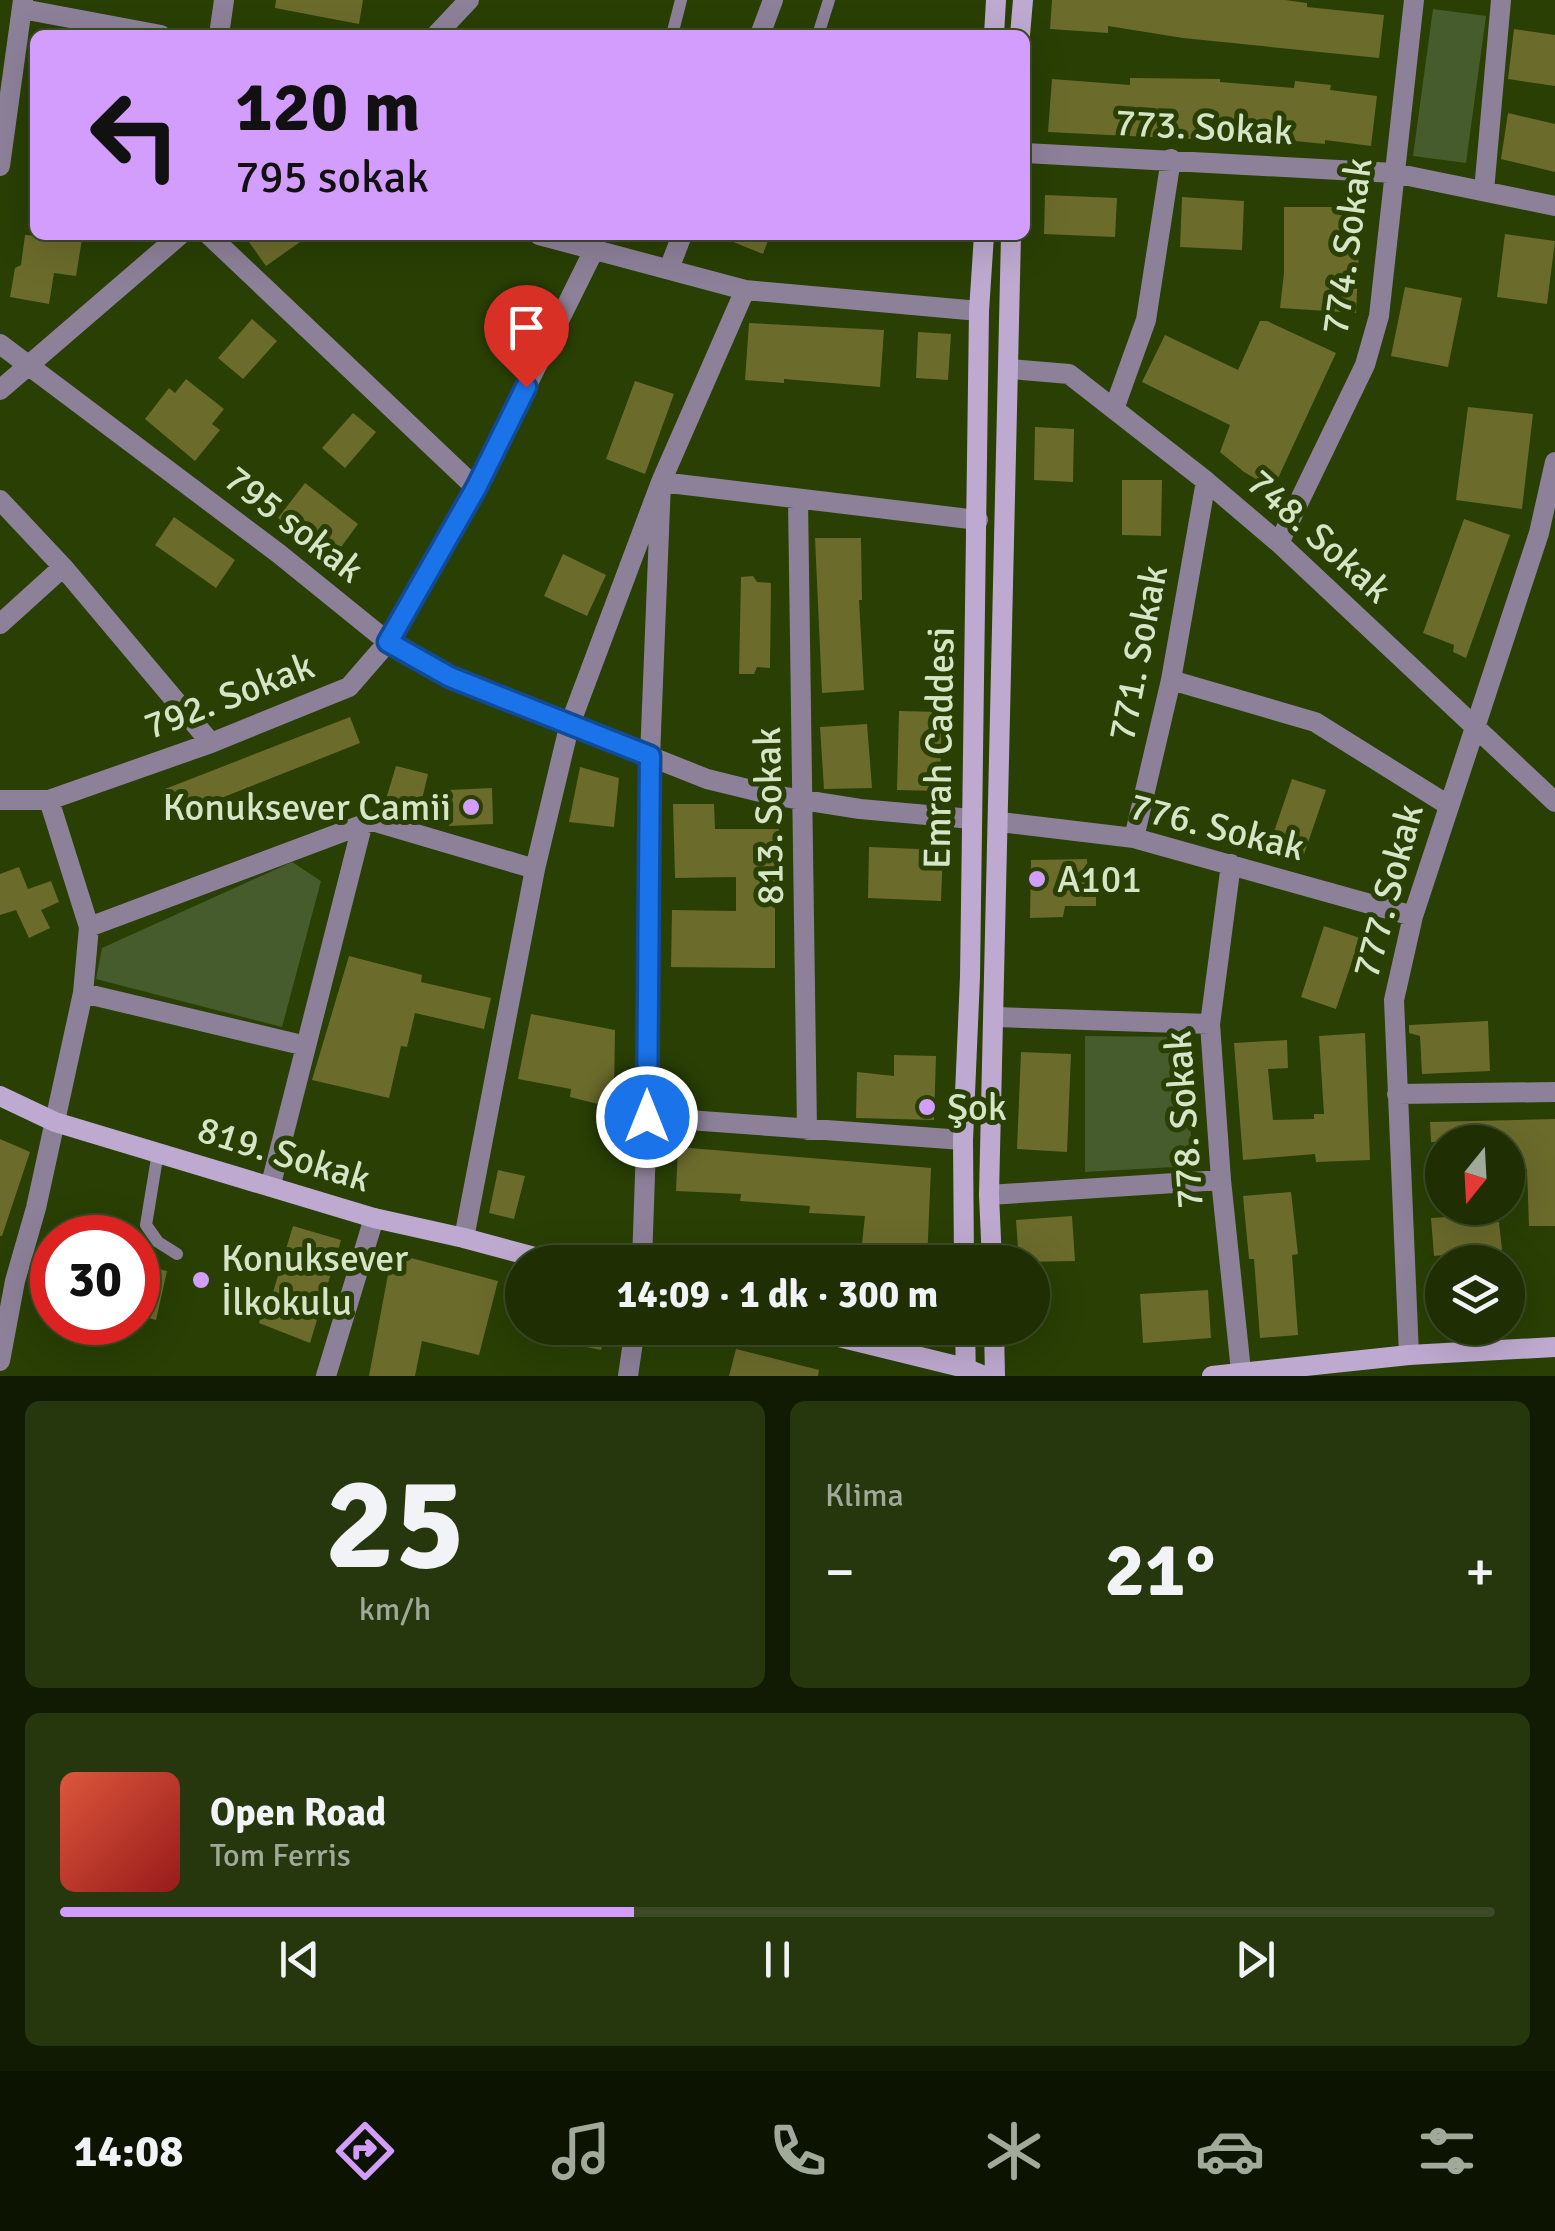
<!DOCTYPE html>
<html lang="tr">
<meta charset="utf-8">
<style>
body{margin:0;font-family:Signika,sans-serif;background:#27370d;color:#f1f3f6;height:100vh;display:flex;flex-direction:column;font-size:38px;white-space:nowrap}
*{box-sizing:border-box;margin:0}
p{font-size:32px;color:#a1a99a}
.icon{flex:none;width:55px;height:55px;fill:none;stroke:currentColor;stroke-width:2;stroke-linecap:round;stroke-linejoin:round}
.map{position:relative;height:1376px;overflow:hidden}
.drawer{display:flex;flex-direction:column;gap:25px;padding:25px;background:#111a02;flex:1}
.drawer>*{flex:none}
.guide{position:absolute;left:30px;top:30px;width:1000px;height:210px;border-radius:15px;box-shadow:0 10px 40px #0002,0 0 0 2px #3c4a25;background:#d29dfd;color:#111;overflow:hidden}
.needle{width:65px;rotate:198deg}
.buttons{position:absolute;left:1425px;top:1125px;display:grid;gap:20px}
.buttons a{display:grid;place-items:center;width:100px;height:100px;border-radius:50%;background:#1f2f03;box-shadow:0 10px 40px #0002,0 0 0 2px #3c4a25;font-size:50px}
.speed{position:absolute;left:30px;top:1215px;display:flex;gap:20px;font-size:50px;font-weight:700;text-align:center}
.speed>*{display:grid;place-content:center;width:130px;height:130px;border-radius:50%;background:#1f2f03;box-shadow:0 10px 40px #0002,0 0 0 2px #3c4a25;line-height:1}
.speed .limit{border:15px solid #d22;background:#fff;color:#111}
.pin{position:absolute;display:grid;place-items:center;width:85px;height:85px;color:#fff;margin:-102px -42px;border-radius:50% 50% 50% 0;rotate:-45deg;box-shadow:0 0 10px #0007}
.pin .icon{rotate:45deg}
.me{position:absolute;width:110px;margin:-55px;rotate:0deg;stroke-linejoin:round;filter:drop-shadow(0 0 8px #0008)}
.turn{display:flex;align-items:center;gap:35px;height:210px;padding:0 40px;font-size:45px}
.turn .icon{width:130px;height:130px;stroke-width:2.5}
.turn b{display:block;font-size:70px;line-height:85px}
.big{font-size:75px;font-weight:800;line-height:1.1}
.drawer .widget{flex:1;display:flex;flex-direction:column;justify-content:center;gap:15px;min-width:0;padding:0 35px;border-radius:15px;background:#27370d}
.drawer .dial{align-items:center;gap:0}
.dial b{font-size:130px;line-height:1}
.song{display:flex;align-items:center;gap:30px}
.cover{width:120px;height:120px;border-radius:15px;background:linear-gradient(135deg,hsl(10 70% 55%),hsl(0 70% 35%))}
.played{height:10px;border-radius:5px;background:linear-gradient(90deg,#d29dfd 40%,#3c4a25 40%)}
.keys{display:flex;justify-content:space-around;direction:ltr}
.heat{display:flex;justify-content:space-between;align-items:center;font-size:55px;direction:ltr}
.drawer .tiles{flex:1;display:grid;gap:25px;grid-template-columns:1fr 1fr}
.widget:last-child{grid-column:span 2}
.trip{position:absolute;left:505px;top:1245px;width:545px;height:100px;border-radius:50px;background:#1f2f03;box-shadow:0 10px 40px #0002,0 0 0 2px #3c4a25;font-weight:800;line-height:100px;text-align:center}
.dock{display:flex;height:160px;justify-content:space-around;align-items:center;background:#0c1301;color:#a1a99a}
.dock .icon{width:70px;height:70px}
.dock .current{color:#d29dfd}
.dock b{font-size:45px;color:#f1f3f6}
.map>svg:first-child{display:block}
.green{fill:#475c2c}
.building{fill:#6b6b2c}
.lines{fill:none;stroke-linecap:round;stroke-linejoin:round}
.lane{stroke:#8d8199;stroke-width:12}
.street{stroke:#8d8199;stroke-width:20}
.secondary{stroke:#beaad0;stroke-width:20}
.route-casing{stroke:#114b97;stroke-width:25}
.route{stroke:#1a73e8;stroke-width:18}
.poi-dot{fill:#d29dfd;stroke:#293f04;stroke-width:4}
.labels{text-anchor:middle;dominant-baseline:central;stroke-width:10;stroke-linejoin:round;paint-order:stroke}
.street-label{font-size:38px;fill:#d6e5c7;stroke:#293f04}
.poi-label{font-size:38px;fill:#d6e5c7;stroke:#293f04;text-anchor:start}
</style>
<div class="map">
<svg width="1555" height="1376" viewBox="0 0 1555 1376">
<rect width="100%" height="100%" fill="#293f04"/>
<path class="green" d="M1433 9 1486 16 1466 163 1413 156Z
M292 862 321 881 282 1027 96 979 102 948Z
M1085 1036 1188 1037 1192 1166 1085 1172Z"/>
<path class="building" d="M276 0H363L359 24 275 8Z
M1052 0H1285L1307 3V7L1384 15 1379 58 1183 38 1108 26V33L1050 29Z
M1514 29 1555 35V86L1508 79Z
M1130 78 1220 79V82L1294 88 1295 81 1331 85 1330 90 1377 96 1371 146 1325 140V144L1274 139 1273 143 1048 132 1052 79 1130 85Z
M1508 113 1555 124V172L1501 159Z
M1045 195 1117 198 1115 237 1044 234Z
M1182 197 1244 201 1242 250 1180 247Z
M1284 207H1361L1356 313 1280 308 1284 273Z
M1505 234 1555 241 1547 304 1497 297Z
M25 235 82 239 76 276 54 273 49 304 10 297 15 268 21 265Z
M244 235H310L266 266Z
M716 235H770L763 254Z
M1405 287 1462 298 1448 367 1391 356Z
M252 319 277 341 243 379 218 358Z
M1260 321H1267L1336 353 1273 489 1244 472 1220 452 1230 425 1142 382 1165 335 1238 370Z
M749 323 884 330 880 387 784 379V383L745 380Z
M918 332 951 334 948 380 916 378Z
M186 379 224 409 212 424 220 430 195 461 145 419 169 388 175 393Z
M635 381 674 394 645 474 606 459Z
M1468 407 1533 414 1522 509 1456 500Z
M353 413 376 432 345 468 322 448Z
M1035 427 1074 429 1073 482 1034 480Z
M1122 480H1162L1161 536 1122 535Z
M305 483 358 524 333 558 278 518Z
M174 517 235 560 216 588 155 545Z
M1464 519 1510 535 1466 658 1453 652 1454 645 1423 633Z
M815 538H861L862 600H859L864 690 822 693Z
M563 554 606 575 587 616 544 596Z
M753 576 757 582 771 583 770 668 757 667 754 674H739L741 577Z
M899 711 942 712 940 791 897 790Z
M350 717 360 743 176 816 165 789Z
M867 724 872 788 824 789 820 727Z
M396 766 428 774 418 816 383 809Z
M580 767 619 778 614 827 569 822Z
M1292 779 1326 790 1301 863 1267 852Z
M492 788 493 824 449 826 448 790Z
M673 804H714L715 829H779L778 890H775V968L671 967 672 910 736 911V877L675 878Z
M869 847 943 850 941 901 868 898Z
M1087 859 1088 879H1096V906H1065L1063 917 1030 918 1031 860Z
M19 867 28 889 51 881 59 902 41 910 50 928 29 938 16 910 0 915V874Z
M1324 926 1360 938 1336 1009 1301 997Z
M349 956 422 975 421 982 491 998 484 1029 415 1013 407 1047 401 1046 389 1098 312 1080Z
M531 1014 615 1030 614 1091 610 1107 570 1097 571 1089 518 1079Z
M1488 1021 1490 1071 1422 1074 1420 1036 1409 1033V1025Z
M1365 1033 1370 1160 1316 1162 1315 1154 1243 1160 1234 1043 1287 1040 1288 1068 1268 1069 1273 1120 1314 1119V1114H1324L1319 1036Z
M1021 1052 1071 1054 1067 1152 1017 1149Z
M894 1055 936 1056 934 1120 856 1118 857 1072 894 1076Z
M1555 1119V1226H1529L1527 1169 1508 1170V1142H1431L1430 1122Z
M0 1139 30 1152 2 1236H0Z
M678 1147 931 1168 927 1262H860L865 1216 809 1213 810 1206 740 1201 741 1194 676 1191Z
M498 1170 525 1176 514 1219 489 1213Z
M1291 1192 1298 1254 1292 1255 1298 1335 1260 1338 1254 1259H1249L1243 1196Z
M1447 1208H1484L1485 1223 1499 1222 1502 1250 1434 1256 1431 1218 1448 1217Z
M1072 1216 1075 1261 1019 1262 1016 1220Z
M293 1226 341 1240 310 1343 259 1323 266 1301 270 1302Z
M392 1253 498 1281 479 1355 422 1341 415 1376H369Z
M138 1264 167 1271 156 1320 138 1315Z
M1208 1290 1211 1338 1143 1343 1140 1294Z
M529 1328H606L601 1350 528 1335Z
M736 1349 819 1370 818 1376H729Z"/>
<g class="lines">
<path class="lane" d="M672 35 681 0
M818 35 829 0
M158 1152 146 1225 158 1242 177 1254"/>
<path class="street" d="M22 9 161 35
M219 35 224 0
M436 35 469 0
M760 35 773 0
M1025 153 1394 173 1555 206
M0 166 23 0
M1484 191 1501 0
M209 235 476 488
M539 235 745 290 979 311
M669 269 682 235
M0 344 278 553 388 642 450 677 707 779 772 795 860 809 972 819
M1010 369 1069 374 1206 481 1279 543 1555 802
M0 390 180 235
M1114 409 1146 320 1171 159
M0 500 63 567 211 743
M798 500 807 1130
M1279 543 1365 365 1379 316 1414 0
M0 624 63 567
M1171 680 1315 722 1448 805
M0 800H49L211 743 349 687 388 642 476 488 593 252
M1000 822 1134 838 1413 916
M1134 838 1171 680 1206 481
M1231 864 1210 1024 1221 1180 1241 1371
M89 927 372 821 535 869
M83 993 306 1046
M995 1017 1210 1024
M1397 1094 1555 1092
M647 1117 963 1140
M271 1184 362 826
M989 1195 1221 1180
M464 1238 535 869 569 727 661 482 978 520
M642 1262 647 1117 650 757 661 482 745 290
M1409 1355 1394 1000 1413 916 1539 533 1555 462
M0 1361 15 1281 36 1208 83 993 89 927 49 800
M326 1376 374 1218
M628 1376 635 1328"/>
<path class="secondary" d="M994 35 996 0
M1020 35 1023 0
M0 1096 55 1122 374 1218 464 1238 553 1262
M964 1262 963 1140 970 977 979 311 984 235
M992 1262 989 1195 1011 235
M802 1328 965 1368 984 1376
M965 1328 966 1376
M994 1328 995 1376
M1212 1376 1409 1355 1555 1347"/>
</g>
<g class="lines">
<g class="route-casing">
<path id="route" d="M526 387 476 488 388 642 450 677 650 756 647 1117"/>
</g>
<use href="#route" class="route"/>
</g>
<g class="poi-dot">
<circle cx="471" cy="807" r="10"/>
<circle cx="1037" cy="879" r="10"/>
<circle cx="927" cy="1107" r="10"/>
<circle cx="201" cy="1280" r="10"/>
</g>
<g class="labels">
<g class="street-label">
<text transform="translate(1204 127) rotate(3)">773. Sokak</text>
<text transform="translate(1347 246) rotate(-82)">774. Sokak</text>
<text transform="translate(294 524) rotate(38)">795 sokak</text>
<text transform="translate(1319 536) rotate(42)">748. Sokak</text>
<text transform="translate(1138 653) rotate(-79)">771. Sokak</text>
<text transform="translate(229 696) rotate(-21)">792. Sokak</text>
<text transform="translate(939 748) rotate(-89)">Emrah Caddesi</text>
<text transform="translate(769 816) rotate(-91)">813. Sokak</text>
<text transform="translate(1217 827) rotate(14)">776. Sokak</text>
<text transform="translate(1388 891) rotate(-75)">777. Sokak</text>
<text transform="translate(1184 1120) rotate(-94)">778. Sokak</text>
<text transform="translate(284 1154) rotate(17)">819. Sokak</text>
</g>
<g class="poi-label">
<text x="451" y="807" text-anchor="end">Konuksever Camii</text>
<text x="1057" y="879">A101</text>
<text x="947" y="1107">Şok</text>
<text x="221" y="1258">Konuksever<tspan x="221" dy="44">İlkokulu</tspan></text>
</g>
</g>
</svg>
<div class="buttons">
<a><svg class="needle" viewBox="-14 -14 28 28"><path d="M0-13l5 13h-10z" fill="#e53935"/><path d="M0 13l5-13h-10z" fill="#a1a99a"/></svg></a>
<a><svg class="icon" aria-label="layers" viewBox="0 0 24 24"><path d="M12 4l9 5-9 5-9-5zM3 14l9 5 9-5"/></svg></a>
</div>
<div class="speed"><div class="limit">30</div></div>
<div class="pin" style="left:526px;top:387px;background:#d93025"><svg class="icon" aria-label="arrive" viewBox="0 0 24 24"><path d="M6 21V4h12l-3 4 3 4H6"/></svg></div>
<svg class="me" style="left:647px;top:1117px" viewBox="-20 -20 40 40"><circle r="17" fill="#1a73e8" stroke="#fff" stroke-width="3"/><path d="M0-11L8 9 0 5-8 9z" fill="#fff"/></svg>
<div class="trip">14:09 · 1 dk · 300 m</div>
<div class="guide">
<div class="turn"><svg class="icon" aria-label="left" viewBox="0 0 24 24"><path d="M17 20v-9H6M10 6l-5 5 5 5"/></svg><div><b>120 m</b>795 sokak</div></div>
</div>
</div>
<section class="drawer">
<div class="tiles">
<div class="widget dial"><b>25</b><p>km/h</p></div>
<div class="widget"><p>Klima</p>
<div class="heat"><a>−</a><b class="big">21°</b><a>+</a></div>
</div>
<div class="widget">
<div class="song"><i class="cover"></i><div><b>Open Road</b><p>Tom Ferris</p></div></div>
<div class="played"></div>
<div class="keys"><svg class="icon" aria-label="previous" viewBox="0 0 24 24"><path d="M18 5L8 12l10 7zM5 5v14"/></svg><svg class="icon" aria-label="pause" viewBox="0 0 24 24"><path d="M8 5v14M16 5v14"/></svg><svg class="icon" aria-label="next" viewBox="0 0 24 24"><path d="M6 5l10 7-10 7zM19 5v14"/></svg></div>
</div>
</div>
</section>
<nav class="dock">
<b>14:08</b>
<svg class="icon current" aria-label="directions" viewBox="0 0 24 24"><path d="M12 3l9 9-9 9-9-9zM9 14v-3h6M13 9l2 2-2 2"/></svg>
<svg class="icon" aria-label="music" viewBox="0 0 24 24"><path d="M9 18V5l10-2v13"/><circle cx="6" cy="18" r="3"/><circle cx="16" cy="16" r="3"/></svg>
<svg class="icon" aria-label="phone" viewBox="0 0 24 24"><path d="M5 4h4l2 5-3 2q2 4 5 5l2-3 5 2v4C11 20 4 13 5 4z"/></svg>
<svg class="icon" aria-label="climate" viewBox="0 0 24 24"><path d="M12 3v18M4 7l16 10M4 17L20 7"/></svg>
<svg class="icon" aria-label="car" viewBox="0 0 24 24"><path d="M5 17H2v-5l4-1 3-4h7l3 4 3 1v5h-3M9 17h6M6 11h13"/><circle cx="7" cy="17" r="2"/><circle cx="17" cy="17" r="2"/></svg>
<svg class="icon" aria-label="filters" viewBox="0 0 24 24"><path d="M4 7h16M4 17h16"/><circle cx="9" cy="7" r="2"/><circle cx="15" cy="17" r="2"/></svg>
</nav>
